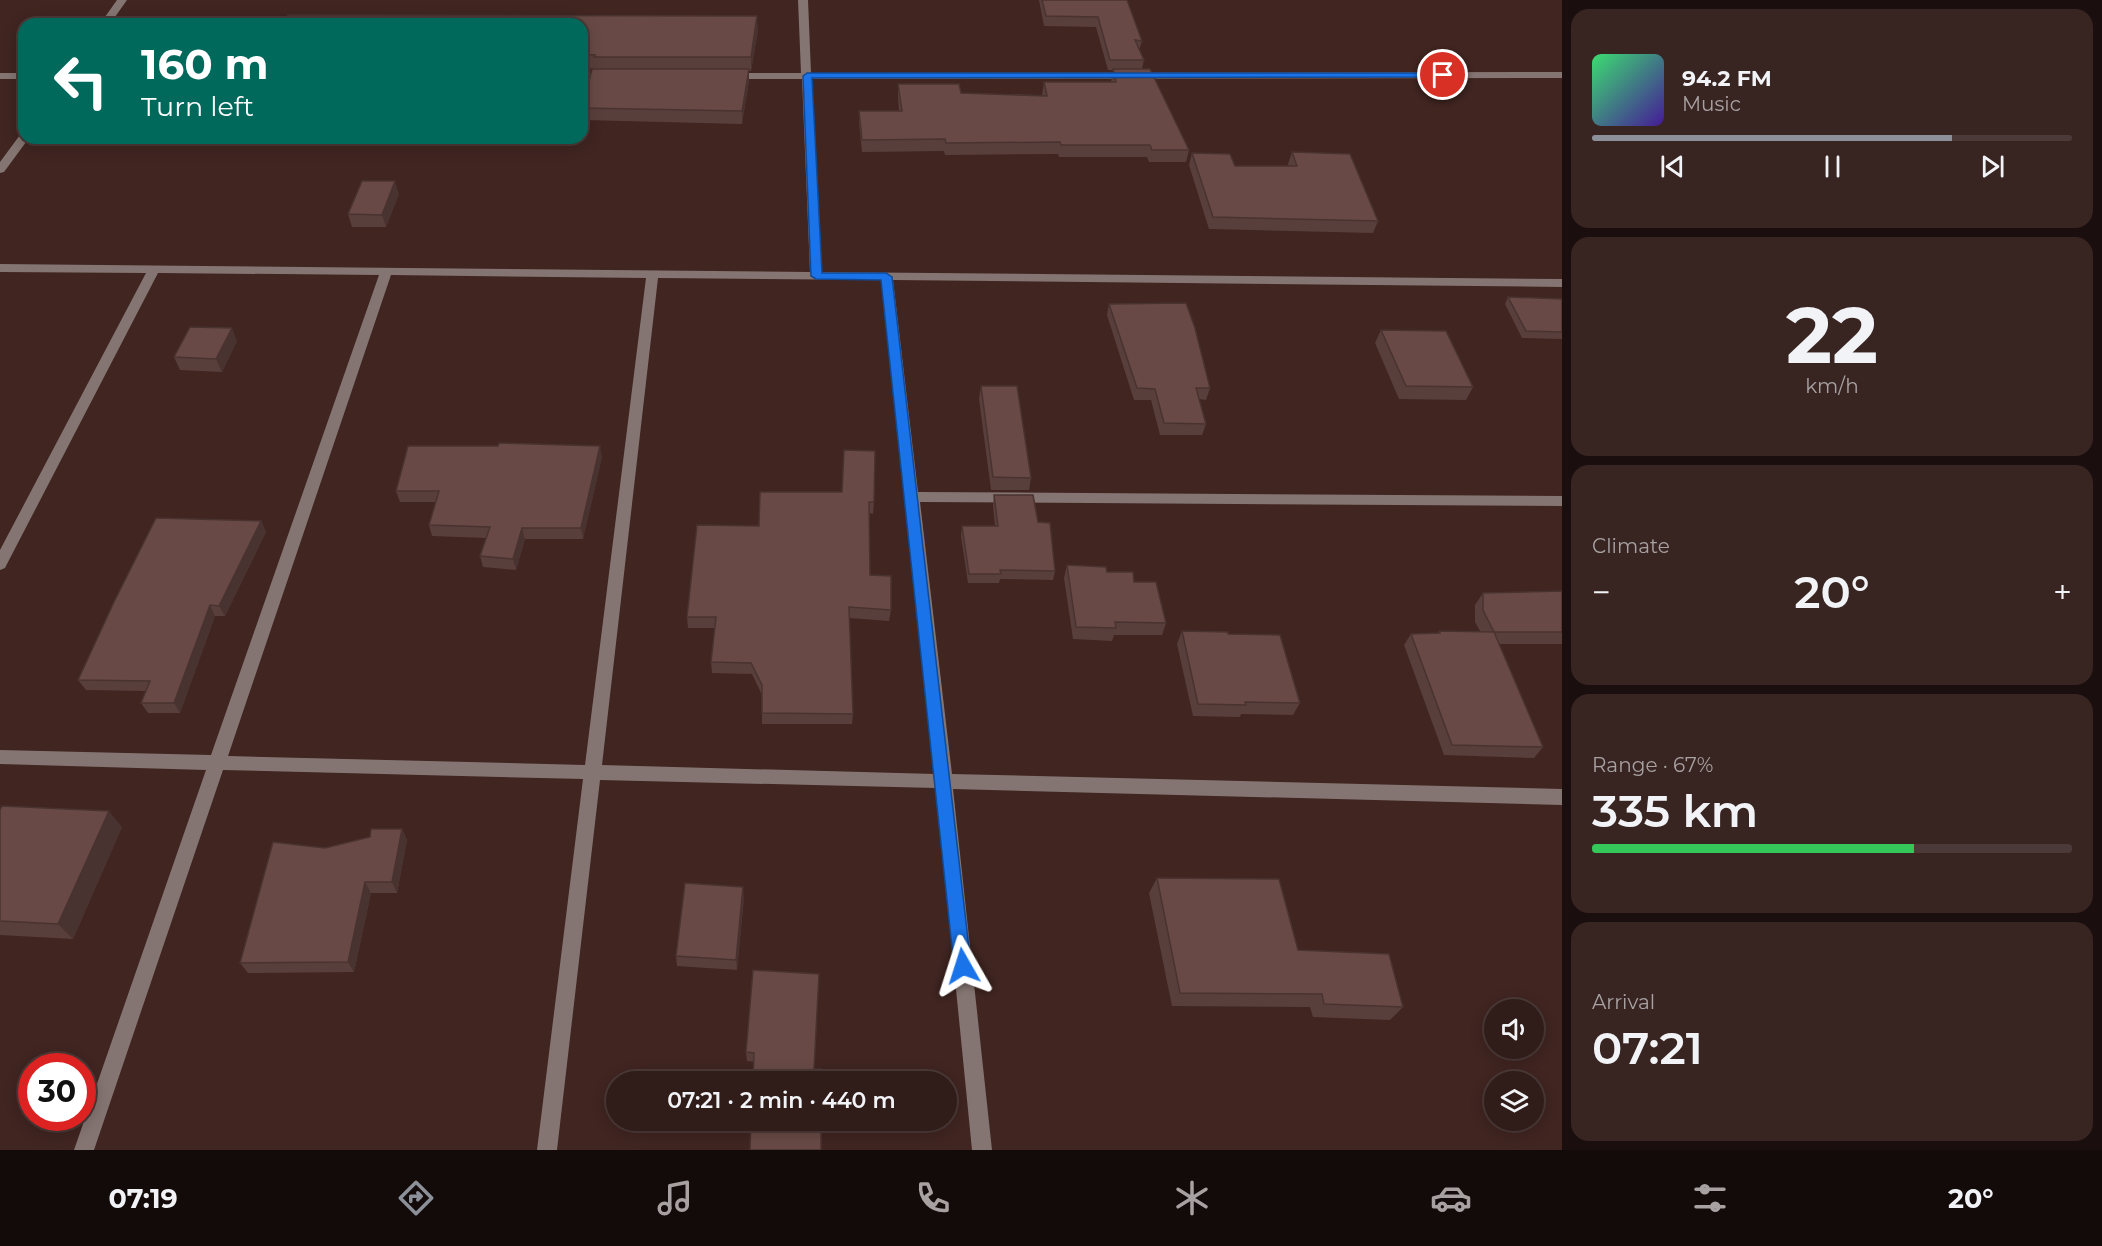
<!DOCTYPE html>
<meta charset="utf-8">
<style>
body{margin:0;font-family:Montserrat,sans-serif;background:#382522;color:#f1f3f6;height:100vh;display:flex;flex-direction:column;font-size:22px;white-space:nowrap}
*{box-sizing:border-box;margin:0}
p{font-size:20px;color:#a8a1a2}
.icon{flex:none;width:33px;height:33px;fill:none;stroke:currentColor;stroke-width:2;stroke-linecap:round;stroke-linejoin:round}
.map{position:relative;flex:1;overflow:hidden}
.side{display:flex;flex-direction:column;gap:9px;padding:9px;background:#1a0f0e;width:540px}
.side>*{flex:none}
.banner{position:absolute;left:18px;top:18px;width:570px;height:126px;border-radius:18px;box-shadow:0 3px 15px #0003,0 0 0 2px #4b3a38;background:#00695c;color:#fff;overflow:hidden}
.tools{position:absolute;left:1484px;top:999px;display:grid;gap:12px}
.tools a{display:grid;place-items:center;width:60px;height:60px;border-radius:50%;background:#301c19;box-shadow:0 3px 15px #0003,0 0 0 2px #4b3a38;font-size:30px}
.speed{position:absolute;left:18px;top:1053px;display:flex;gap:12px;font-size:30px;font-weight:700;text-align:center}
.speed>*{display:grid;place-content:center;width:78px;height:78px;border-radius:50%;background:#301c19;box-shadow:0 3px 15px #0003,0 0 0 2px #4b3a38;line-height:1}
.speed .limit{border:9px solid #d22;background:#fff;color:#111}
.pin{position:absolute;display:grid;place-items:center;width:51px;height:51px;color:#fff;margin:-26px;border:3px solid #fff;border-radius:50%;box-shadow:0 2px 6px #0007}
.me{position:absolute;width:66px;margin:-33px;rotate:354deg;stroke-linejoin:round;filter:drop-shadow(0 0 4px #0008)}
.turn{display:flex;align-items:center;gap:21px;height:126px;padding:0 24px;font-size:27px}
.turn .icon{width:78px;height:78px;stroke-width:2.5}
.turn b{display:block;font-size:42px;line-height:51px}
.big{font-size:45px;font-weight:600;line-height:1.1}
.side .card{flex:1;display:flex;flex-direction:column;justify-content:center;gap:9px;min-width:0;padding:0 21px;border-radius:18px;background:#382522}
.side .dial{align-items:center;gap:0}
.dial b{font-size:78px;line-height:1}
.song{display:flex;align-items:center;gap:18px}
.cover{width:72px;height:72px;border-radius:9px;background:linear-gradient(135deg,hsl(140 70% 55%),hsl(260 70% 35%))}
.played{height:6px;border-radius:3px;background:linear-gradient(90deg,#8c9099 75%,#4b3a38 75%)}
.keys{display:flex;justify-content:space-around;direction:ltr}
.heat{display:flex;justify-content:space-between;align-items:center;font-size:33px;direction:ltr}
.charge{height:9px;border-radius:4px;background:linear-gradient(90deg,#34c759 67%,#4b3a38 0)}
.trip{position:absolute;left:606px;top:1071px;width:351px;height:60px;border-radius:30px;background:#301c19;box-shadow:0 3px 15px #0003,0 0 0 2px #4b3a38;font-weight:600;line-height:60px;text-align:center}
.menu{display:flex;height:96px;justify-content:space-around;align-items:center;background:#130b0a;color:#a8a1a2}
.menu .icon{width:42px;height:42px}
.menu .active{color:#8c9099}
.menu b{font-size:27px;color:#f1f3f6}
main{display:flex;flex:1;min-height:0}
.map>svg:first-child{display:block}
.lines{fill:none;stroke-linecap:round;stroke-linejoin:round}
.minor{fill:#847572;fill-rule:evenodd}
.wall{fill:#593f3b}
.shaded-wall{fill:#493330}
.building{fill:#684945;stroke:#493330;stroke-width:1.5}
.route{fill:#1a73e8;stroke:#114b97;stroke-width:1.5}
</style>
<main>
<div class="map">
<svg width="1562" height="1150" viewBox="0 0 1562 1150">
<rect width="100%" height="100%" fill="#402521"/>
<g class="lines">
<path class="minor" d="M117 0H127L110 24H100Z
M798 0H808L811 73 1562 72V78L812 79 822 272 1562 279V287L893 280 918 492 1562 496V506L920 502 952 774 1562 789V805L953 789 992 1150H972L936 788 600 780 557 1150H537L583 779 223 770 94 1150H74L206 770 0 764V750L211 755 379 275 158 273 7 564 5 568 0 570V550L146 273 0 272V264L810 272 802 79H729L724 76 729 73H801ZM391 275 646 278 585 765 228 756ZM658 278 881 280 935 774 602 765Z
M0 73H24V79H0Z
M582 73H609L614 76 609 79H582Z
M24 134V138H29L4 172 0 173V162L20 135Z"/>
</g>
<path class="wall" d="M1039 0H1127L1142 41 1139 50 1144 60 1142 69 1189 150 1186 162H1149L1147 157H1059L1058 154 945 155 944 151 862 152 859 123V111H899L898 96V84L961 93 1042 95 1044 82H1111L1113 70H1108L1096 27 1044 26Z
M582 24 758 30 751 71H749V81L742 124 584 120 582 108 596 69 582 68Z
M1292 152 1378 221 1373 233 1209 229 1189 165 1192 153 1235 166H1289L1288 164Z
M399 194 386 227H352L348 214Z
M1508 297 1562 299V339L1522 338 1505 304Z
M1109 304 1210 388 1206 400 1199 399 1206 424 1202 435H1160L1151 400H1134L1107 315Z
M1381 330 1473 387 1466 400 1399 399 1375 343Z
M237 341 222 372 180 370 174 357Z
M981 386 1031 478 1029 490H991L979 399Z
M602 457 583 539H525L516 570 483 567 480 556 486 538 432 536 429 525 436 502H400L396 491Z
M760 492 874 502 873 514 870 513V575L891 610 889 621 849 618 853 714 852 724H762V695L752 674 712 673 711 662 715 628H688L687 617 759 526Z
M994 495 1038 522 1055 571 1053 580 1000 579 999 583H968L961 536 962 526H995L993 505Z
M261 521 266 532 225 616H215L180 713H148L141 703 146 691 86 690 78 680Z
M1067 565 1107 572 1134 582 1166 623 1162 635H1114L1112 641 1073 639 1064 578Z
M1562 591V644H1499L1543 747 1534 758 1444 755 1404 645 1411 634 1438 633 1439 631H1480L1475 622V605L1483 593Z
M1182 631 1228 634 1300 703 1293 715 1241 714 1240 717 1193 716 1177 644Z
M0 810 122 827 73 939 0 935Z
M402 829 407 840 397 893H371L354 972 248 973 240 963Z
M1157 878 1298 950 1403 1007 1390 1020 1313 1017 1310 1007 1172 1006 1149 893Z
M744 898 737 970 677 966 676 956Z
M753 970 814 1069 747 1061 746 1052Z"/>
<path class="shaded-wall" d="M757 16 758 30 751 71V57Z
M749 69V81L742 124V111Z
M395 181 399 194 386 227 382 215Z
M232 328 237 341 222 372 216 359Z
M600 446 602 457 583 539 581 528Z
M261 521 266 532 225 616 219 606Z
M522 528 525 539 516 570 513 559Z
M210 605 215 616 180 713 174 703Z
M109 811 122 827 73 939 58 924Z
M402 829 407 840 397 893 392 882Z
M365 882 371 893 354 972 348 962Z
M743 887 744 898 737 970 736 960Z"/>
<path class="building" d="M1042 0H1127L1142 41 1135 40 1144 60H1110L1098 17 1046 16Z
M288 15 757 16 751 57H594L595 55 582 54V24H284Z
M592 69H749L742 111 582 108Z
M1113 69H1150L1189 150H1152L1150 145H1061L1060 142 946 143 945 139 862 140 859 111H902L898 84H959L961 93 1047 96 1044 82H1116Z
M1292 152 1350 154 1378 221 1213 217 1192 153 1230 154 1235 166H1297Z
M362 181H395L382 215 348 214Z
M1508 297 1562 299V332L1526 331Z
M1186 303 1195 328 1210 388H1196L1206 424 1164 423 1155 389 1137 388 1109 304Z
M190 327 232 328 216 359 174 357Z
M1381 330 1446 331 1473 387 1406 386Z
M981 386H1017L1031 478 993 477Z
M499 443 600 446 581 528H522L513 559 480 556 490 527 429 525 439 491H396L408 446H498Z
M844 450 875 451 874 502H869L870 575 891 576V610L849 607 853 714 762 713V685L751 663 711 662 716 617H687L697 525 759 526 760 492H842Z
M994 495H1033L1038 522 1050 523 1055 571 1000 570 1001 574H969L962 526H998Z
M156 518 261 521 219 606 210 605 174 703H141L150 681 78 680 114 602Z
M1067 565 1106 567 1107 572H1133L1134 582H1156L1166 623 1115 622 1116 628 1076 627Z
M1562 591V632H1494L1543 747 1452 745 1411 634 1440 633 1439 631 1494 632 1483 610V593Z
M1182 631 1228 632V634L1280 635 1300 703 1245 702 1246 705 1198 704Z
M2 806 109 811 58 924 0 921V810Z
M371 829H402L392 882H365L348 962 240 963 273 842 325 848 370 837Z
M1157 878 1279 879 1298 950 1389 954 1403 1007 1324 1004 1322 994 1180 993Z
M685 883 743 887 736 960 676 956Z
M753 970 819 974 814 1069H821V1082H753L754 1053 746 1052Z
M751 1120H821V1150H750Z"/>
<path class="route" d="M1443 73H1446V77L812 78 822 273H886L892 277 971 966 969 971 963 974 957 971 954 966 881 280 816 279 811 276 803 76 807 73Z"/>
</svg>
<div class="tools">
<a><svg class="icon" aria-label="sound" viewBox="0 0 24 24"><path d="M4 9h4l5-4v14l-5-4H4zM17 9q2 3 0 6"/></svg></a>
<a><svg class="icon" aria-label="layers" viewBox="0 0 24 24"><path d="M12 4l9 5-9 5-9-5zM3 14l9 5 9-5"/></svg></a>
</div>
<div class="speed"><div class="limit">30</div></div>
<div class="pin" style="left:1443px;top:75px;background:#d93025"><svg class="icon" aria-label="arrive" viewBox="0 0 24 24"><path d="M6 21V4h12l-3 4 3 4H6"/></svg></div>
<svg class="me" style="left:963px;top:966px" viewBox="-20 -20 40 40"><path d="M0-17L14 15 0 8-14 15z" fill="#1a73e8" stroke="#fff" stroke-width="4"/></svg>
<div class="trip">07:21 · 2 min · 440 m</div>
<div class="banner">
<div class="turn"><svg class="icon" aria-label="left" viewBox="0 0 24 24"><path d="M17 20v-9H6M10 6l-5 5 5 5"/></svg><div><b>160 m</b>Turn left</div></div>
</div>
</div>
<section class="side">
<div class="card">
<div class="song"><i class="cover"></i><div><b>94.2 FM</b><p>Music</p></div></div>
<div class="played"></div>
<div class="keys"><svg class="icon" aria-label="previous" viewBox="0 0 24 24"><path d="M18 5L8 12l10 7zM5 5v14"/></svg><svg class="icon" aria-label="pause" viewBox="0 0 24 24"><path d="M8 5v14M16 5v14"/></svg><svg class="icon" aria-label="next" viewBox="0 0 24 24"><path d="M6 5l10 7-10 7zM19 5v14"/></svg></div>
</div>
<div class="card dial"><b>22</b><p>km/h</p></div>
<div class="card"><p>Climate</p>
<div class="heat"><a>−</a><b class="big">20°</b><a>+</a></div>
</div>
<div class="card"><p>Range · 67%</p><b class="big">335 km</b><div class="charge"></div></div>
<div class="card"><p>Arrival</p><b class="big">07:21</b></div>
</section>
</main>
<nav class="menu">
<b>07:19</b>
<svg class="icon active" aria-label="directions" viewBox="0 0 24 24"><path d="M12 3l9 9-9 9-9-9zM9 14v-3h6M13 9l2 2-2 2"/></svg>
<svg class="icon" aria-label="music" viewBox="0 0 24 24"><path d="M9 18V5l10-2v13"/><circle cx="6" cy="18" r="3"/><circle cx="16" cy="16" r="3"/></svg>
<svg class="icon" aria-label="phone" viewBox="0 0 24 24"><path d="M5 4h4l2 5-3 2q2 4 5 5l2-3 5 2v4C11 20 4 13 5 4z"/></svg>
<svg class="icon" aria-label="climate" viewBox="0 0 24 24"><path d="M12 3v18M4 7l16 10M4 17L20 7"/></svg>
<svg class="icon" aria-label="car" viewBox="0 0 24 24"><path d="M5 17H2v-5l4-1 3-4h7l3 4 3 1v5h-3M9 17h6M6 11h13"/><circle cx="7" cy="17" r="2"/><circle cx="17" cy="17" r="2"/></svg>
<svg class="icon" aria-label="filters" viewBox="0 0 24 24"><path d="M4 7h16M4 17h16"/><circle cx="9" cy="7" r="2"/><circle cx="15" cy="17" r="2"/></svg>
<b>20°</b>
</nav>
